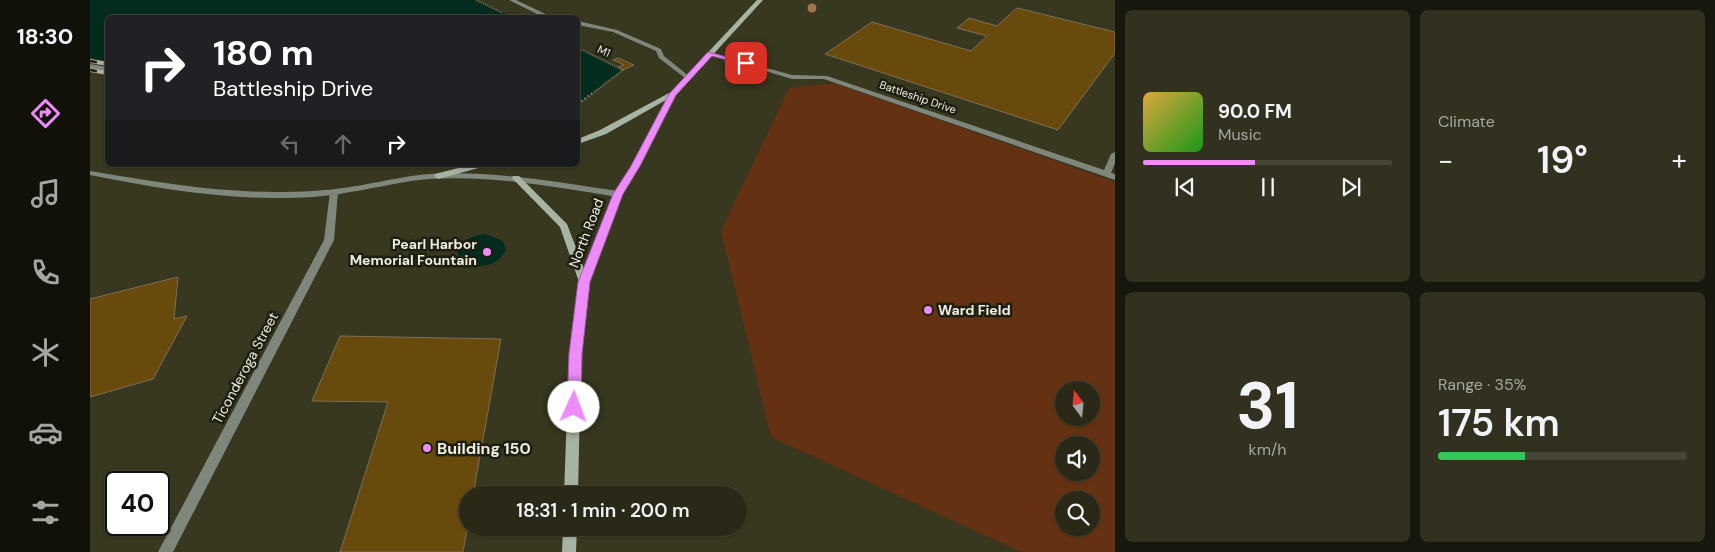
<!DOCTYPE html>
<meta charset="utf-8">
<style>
body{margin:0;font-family:"DM Sans",sans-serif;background:#323120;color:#f1f3f6;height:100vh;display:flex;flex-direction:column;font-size:19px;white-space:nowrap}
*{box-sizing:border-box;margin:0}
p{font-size:16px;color:#a5a6a1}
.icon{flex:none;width:28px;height:28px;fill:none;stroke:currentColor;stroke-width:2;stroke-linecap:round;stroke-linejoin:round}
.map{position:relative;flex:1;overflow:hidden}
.details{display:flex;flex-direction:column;gap:10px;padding:10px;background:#17170d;width:600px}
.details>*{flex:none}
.guide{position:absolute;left:15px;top:15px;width:475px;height:152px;border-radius:8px;box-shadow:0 1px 4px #0004,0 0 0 1px #464536;background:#202124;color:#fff;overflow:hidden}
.needle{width:32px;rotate:344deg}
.buttons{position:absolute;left:965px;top:381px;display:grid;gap:10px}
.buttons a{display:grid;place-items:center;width:45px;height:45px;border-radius:50%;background:#2a2917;box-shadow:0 1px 4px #0004,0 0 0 1px #464536;font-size:25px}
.speed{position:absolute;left:15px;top:471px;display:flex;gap:10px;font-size:25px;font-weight:700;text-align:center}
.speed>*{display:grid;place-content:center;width:65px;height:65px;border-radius:50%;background:#2a2917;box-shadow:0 1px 4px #0004,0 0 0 1px #464536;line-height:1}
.speed .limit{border:2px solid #111;border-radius:8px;background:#fff;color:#111}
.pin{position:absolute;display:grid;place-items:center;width:42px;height:42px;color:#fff;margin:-21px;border-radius:10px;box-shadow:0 2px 8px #0006}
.me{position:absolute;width:55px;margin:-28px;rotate:2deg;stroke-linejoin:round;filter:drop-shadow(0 0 4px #0008)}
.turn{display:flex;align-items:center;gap:18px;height:105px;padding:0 25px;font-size:22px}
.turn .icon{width:65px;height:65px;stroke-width:2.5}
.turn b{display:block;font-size:35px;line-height:42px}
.lanes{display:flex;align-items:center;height:48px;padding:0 25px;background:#0003;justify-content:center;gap:25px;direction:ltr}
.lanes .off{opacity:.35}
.big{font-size:38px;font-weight:600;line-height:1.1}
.details .tile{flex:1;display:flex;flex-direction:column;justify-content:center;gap:8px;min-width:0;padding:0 18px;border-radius:8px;background:#323120}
.details .dial{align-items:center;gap:0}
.dial b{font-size:65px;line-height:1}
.song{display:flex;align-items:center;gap:15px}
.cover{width:60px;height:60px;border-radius:8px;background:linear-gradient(135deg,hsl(40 70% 55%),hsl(120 70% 35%))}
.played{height:5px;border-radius:2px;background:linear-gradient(90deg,#ed8cf9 45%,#464536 45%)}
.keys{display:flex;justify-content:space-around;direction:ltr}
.heat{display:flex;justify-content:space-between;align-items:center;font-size:28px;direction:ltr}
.charge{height:8px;border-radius:4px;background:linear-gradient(90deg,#34c759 35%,#464536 0)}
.details .tiles{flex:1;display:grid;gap:10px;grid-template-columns:repeat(2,1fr)}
.trip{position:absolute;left:369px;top:486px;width:288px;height:50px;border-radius:25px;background:#2a2917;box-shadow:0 1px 4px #0004,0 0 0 1px #464536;font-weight:600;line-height:50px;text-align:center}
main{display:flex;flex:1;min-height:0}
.tabs{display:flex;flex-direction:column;width:90px;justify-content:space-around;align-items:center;background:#111009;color:#a5a6a1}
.tabs .icon{width:35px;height:35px}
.tabs .active{color:#ed8cf9}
.tabs b{font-size:22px;color:#f1f3f6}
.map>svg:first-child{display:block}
.green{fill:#643213;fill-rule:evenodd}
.water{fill:#042c1e}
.building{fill:#694a0d;stroke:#7e6f58}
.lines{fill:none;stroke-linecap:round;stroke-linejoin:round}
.path-far1{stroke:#73725d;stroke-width:2;stroke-dasharray:1 1;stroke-linecap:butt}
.path{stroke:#73725d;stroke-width:2.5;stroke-dasharray:2 2;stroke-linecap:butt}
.lane{fill:#7f867c;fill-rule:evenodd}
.street{fill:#7f867c;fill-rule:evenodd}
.secondary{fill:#a8b4a3;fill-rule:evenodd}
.rail-casing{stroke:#b3b2a1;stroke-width:4}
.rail{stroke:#1e1e13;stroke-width:2.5;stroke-dasharray:7;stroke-linecap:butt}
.tree{fill:#a27551}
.route{fill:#ed8cf9;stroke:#9a5ba2}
.poi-dot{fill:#ed8cf9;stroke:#1e1e13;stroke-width:2}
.labels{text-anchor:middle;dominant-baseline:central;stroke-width:5;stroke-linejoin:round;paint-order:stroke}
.far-street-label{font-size:11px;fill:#eeeedf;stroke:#1e1e13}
.street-label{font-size:14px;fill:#eeeedf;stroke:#1e1e13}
.poi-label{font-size:14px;font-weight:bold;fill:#eeeedf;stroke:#1e1e13;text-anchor:end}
.near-poi-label{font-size:16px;font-weight:bold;fill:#eeeedf;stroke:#1e1e13;text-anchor:start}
</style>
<main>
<nav class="tabs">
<b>18:30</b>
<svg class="icon active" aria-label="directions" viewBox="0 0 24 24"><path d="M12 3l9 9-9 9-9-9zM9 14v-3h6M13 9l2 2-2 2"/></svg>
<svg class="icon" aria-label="music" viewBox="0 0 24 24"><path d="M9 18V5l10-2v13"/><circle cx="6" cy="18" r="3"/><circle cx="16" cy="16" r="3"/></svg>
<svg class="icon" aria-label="phone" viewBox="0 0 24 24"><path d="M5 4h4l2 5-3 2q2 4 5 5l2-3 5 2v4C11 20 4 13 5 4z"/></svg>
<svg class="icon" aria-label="climate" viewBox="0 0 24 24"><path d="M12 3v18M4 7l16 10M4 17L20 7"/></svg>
<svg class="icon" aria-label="car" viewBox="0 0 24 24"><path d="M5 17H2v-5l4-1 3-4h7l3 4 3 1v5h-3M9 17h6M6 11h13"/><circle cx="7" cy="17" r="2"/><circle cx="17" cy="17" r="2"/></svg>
<svg class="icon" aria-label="filters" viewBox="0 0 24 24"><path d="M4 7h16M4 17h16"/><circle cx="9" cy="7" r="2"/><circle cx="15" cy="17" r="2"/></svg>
</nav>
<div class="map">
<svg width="1025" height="552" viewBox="0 0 1025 552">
<rect width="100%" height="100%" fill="#38371f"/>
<path class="green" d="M744 83 1025 182V552H931L681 437 631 231 699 88ZM974 390H1001V418H974ZM974 445H1001V472H974ZM974 500H1001V528H974Z"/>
<path class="water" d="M0 0H386L423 17 18 18 17 61 0 58Z
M488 48 533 70 488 104Z
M395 234 413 241 416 250C407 268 385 270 370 260L367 251C372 239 383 236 395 234Z"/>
<path class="building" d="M927 8 1025 32V53L968 130 735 54 782 22 881 51 897 36 867 28 879 18 907 26Z
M528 58 544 65 533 70 528 67 534 65 523 60Z
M88 277 84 319 97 316 63 379 0 397V299Z
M250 336 411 339 383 495H378V525L373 552H250L298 402 222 401Z"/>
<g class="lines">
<path class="path-far1" d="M386 0 413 13
M488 48 533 70 503 93"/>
<path class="path" d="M488 104 504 92"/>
<path class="lane" d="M419 0H426L464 18H455Z
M488 21 527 30 571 49 574 56 600 77 595 78 569 58 566 51 523 32 488 25Z
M619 52 702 75 737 76 1014 170 1021 154 1025 152V163L1021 173 1025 174V180L734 79H702L619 54Z
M0 64 18 67V71L0 68Z
M244 189 248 192 244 240 83 552H68L234 240 240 192Z"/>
<path class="street" d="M0 171C61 181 123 192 185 192 210 192 236 191 260 187 287 183 313 176 339 174 402 170 466 182 528 191L532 194 528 197C466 187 402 175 339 179 313 181 287 188 260 192 236 197 210 198 185 198 123 198 61 187 0 175Z"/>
<path class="secondary" d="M667 0H673L586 95 550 166 532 194 499 282 491 354 488 495H474L479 354 489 282 470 227 422 178 423 176H429L477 224 494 269 524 194 542 166 576 100 516 134 488 144V139L510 130 581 92Z
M380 165H393L392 167 348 179 344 176 345 174Z
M473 528H487L486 552H472Z"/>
<g class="rail-casing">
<path id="rail" d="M0 61 18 64
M0 70 18 73"/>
</g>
<use href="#rail" class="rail"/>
</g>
<circle class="tree" cx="722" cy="8" r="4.5"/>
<path class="route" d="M618 52 659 63 656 65 622 56 586 95 550 166 533 194 500 282 492 354 491 407 489 411H479L477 407 479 354 488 282 523 194 541 166 579 94Z"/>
<g class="poi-dot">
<circle cx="397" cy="252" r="5"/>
<circle cx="838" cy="310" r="5"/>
<circle cx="337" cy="448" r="5"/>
</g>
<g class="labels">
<g class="far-street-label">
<text transform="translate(514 51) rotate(25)">M1</text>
<text transform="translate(828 97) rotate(19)">Battleship Drive</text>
</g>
<g class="street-label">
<text transform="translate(496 233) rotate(-69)">North Road</text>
<text transform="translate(155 368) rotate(-62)">Ticonderoga Street</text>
</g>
<g class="poi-label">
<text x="387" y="244">Pearl Harbor<tspan x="387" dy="16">Memorial Fountain</tspan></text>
<text x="848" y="310" text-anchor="start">Ward Field</text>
</g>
<g class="near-poi-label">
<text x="347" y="448">Building 150</text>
</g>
</g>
</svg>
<div class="buttons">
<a><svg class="needle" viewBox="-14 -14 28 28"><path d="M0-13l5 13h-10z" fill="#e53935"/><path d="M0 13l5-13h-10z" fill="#a5a6a1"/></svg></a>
<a><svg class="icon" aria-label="sound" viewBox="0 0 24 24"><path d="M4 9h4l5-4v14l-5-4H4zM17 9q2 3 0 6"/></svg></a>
<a><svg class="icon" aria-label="search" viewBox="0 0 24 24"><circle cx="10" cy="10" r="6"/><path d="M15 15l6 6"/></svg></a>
</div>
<div class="speed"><div class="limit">40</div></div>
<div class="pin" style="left:656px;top:63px;background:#d93025"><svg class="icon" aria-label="arrive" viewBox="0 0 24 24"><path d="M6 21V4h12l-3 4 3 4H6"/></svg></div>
<svg class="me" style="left:484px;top:407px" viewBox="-20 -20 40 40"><circle r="19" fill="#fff"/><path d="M0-13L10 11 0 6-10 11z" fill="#ed8cf9"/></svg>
<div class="trip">18:31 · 1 min · 200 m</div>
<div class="guide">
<div class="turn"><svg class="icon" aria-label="right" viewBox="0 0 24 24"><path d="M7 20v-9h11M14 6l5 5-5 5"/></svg><div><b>180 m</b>Battleship Drive</div></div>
<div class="lanes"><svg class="icon off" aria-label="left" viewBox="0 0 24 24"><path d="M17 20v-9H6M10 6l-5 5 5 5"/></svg><svg class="icon off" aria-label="ahead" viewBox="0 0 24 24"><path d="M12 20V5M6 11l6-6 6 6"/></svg><svg class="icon" aria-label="right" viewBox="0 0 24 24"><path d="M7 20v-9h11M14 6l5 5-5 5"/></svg></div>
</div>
</div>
<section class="details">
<div class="tiles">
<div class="tile">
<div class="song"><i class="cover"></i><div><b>90.0 FM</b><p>Music</p></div></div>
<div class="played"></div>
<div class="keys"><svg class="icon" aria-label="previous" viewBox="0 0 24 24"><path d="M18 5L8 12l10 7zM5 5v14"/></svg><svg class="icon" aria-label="pause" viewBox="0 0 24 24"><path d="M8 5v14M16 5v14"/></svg><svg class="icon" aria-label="next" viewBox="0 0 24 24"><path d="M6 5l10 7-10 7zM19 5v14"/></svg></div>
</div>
<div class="tile"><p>Climate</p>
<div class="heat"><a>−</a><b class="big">19°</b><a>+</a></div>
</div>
<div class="tile dial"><b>31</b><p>km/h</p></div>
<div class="tile"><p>Range · 35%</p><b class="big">175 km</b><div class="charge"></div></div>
</div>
</section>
</main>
